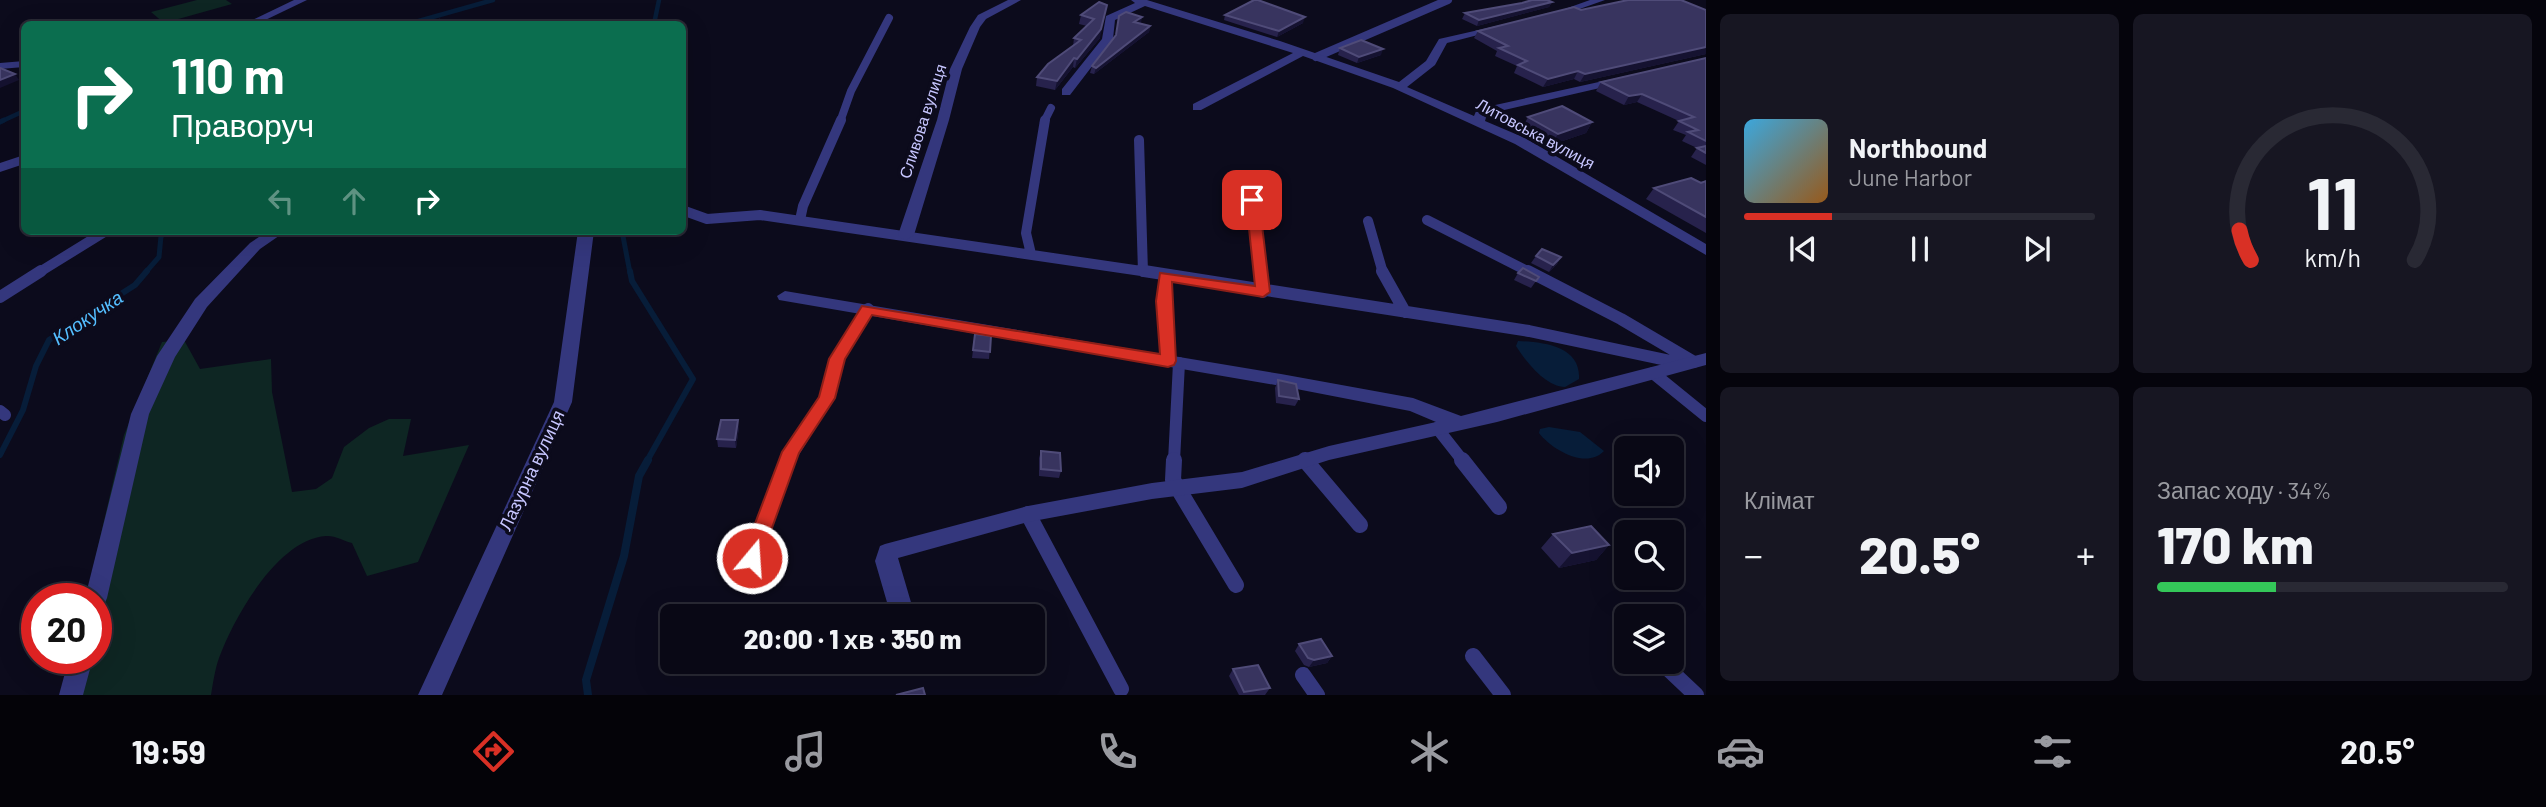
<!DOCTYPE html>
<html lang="uk">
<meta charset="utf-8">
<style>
body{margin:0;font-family:Barlow,sans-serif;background:#171622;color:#f1f3f6;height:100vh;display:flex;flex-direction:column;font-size:26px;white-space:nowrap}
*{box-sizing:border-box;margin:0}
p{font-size:23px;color:#999aa0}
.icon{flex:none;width:38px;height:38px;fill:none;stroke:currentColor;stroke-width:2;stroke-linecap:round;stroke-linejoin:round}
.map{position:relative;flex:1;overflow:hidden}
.details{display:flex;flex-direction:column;gap:14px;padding:14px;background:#05040c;width:840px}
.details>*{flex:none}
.top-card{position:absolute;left:21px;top:21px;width:665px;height:214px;border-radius:10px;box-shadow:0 7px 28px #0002,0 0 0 2px #292934;background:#0b6e4f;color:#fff;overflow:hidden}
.buttons{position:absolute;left:1614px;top:436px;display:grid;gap:14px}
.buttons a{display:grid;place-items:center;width:70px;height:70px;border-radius:10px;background:#090815;box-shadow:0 7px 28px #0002,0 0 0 2px #292934;font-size:35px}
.speed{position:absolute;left:21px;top:583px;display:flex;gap:14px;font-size:35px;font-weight:700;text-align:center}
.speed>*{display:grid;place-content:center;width:91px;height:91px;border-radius:50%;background:#090815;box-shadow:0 7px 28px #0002,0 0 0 2px #292934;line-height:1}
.speed .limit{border:10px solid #d22;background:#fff;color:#111}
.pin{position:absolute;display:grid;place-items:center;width:60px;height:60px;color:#fff;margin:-30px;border-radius:14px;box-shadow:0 4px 10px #0006}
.me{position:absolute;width:77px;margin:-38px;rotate:18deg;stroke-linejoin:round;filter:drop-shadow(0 0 5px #0008)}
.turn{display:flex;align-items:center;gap:24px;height:147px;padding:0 35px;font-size:32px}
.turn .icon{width:91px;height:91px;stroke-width:2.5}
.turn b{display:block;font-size:49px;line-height:60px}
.lanes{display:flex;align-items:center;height:66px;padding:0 35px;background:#0003;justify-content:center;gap:35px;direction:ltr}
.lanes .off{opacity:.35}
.big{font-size:52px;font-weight:800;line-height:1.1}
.details .widget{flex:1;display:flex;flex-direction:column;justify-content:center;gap:10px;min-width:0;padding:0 24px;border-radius:10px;background:#171622}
.details .dial{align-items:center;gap:0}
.dial svg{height:182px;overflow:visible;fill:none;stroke:#292934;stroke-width:7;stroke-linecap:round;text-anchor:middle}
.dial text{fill:#f1f3f6;stroke:none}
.song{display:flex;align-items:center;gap:21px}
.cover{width:84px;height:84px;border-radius:10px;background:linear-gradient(135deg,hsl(200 70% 55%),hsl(30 70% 35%))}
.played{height:7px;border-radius:4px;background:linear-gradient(90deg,#d93025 25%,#292934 25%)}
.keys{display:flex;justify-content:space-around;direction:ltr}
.heat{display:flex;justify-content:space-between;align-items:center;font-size:38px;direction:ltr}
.charge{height:10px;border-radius:5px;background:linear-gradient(90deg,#34c759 34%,#292934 0)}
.details .tiles{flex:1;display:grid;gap:14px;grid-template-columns:repeat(2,1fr)}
.trip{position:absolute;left:660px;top:604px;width:385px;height:70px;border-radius:10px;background:#090815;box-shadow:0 7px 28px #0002,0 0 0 2px #292934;font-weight:800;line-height:70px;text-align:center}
.menu{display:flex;height:112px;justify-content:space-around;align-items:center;background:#040308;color:#999aa0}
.menu .icon{width:49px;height:49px}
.menu .current{color:#d93025}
.menu b{font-size:32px;color:#f1f3f6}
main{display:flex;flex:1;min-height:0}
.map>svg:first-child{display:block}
.green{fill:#0e2623}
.water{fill:#071d39}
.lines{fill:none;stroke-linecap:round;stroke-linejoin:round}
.stream-far3{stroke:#071d39;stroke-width:4.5}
.stream-far2{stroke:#071d39;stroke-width:5}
.stream-far1{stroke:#071d39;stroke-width:6}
.stream{stroke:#071d39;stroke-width:8}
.service-far3{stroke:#34377d;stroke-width:8}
.service-far2{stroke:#34377d;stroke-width:10}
.service-far1{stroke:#34377d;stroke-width:12}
.service{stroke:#34377d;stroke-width:16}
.minor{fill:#34377d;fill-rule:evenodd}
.wall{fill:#27224c}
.shaded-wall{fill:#151230}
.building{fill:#38345f;stroke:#4f4b78;stroke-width:2}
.route{fill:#d93025;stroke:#8d1f18;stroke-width:2}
.labels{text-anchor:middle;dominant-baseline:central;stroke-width:7;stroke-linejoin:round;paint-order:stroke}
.far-street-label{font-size:16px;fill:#c7c6ff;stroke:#0c0b1c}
.street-label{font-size:18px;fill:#c7c6ff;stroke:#0c0b1c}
.water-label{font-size:19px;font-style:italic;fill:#54beff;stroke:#0c0b1c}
</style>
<main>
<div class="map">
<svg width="1706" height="695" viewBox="0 0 1706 695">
<rect width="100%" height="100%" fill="#0c0b1c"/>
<path class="green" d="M197 0H226L232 4 164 23 151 12Z
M184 340 200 369 271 359 272 392 292 492 316 489 332 478 344 447 369 428 389 419H411L403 456 469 445 418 562 367 576 352 543C344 541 334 535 326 536 278 539 234 617 219 658 215 669 213 683 211 695H67L74 658H96V598H86L124 435 162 342Z"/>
<path class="water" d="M1518 341C1543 342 1581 346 1579 379L1565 387C1546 387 1526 362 1516 346Z
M1549 427 1580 432 1604 451C1586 470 1551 449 1539 433L1540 429Z"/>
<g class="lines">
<path class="stream-far3" d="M408 24 493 0
M654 24 659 0
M0 122 24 111"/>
<path class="stream-far2" d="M0 122 4 120
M622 231 630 273
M145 273 159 257 161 236 170 231"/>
<path class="stream-far1" d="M630 271 632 281 693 379 647 461
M0 455 23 410 36 366 49 340 135 285 147 271"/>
<path class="stream" d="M588 695 586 680 624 556 639 476 648 460"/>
<path class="service-far3" d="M1316 57 1448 0
M840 122 851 91 889 18
M1044 122 1051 108"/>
<path class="service-far2" d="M1139 140 1143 272
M1251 185 1261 273
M682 210 707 219 760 215 1155 273
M800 220 803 206 841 120
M1427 220 1531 273
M1368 221 1383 273
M1031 254 1026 233 1045 120
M38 273 106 231"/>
<path class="service-far1" d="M1144 271 1529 331 1685 364
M1261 271 1263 292
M1382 271 1405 312
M1528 271 1621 319 1694 362
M1165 276 1163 301 1168 361
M0 297 41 271
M1653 373 1706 416
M0 411 5 415
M1437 428 1463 461
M788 461 827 398 837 359 868 309
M1174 461 1179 363"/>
<path class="service" d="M1174 460 1173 480 1236 585
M1305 460 1360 525
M1462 460 1499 507
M1028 514 1121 689
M752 558 788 460
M1621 624 1626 628
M1473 656 1503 695
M1661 662 1696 695
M1303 675 1317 695"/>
<path class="minor" d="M294 0H307L257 24H244Z
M1008 0H1021L986 19 980 27 962 69 949 120 914 235 906 240 901 238 898 235 937 120 950 69 970 27 978 15Z
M1131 0H1147L1280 41 1399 82 1426 61 1439 39 1505 24V28L1447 43 1435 65 1407 87 1474 116 1477 109 1626 76V82L1487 114 1485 121 1525 138 1706 244V255L1515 144 1393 88 1303 56 1201 110H1193V104L1293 53 1145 6 1115 20 1113 39 1070 95H1062V89L1102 39 1106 16 1135 3Z
M1590 0H1605L1557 17 1548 15Z
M24 61V67L0 69V63Z
M24 155V164L0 172V163Z
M268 231H286L260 249 207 307 175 357 149 414 107 598 104 605 96 608V598H85L131 414 157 356 195 299 250 243Z
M578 231H594L572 402 442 695H418L554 402Z
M785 291 1281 374 1413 398 1461 416 1706 353V365L1497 422 1329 460 1242 488 1152 499 1028 522 898 558 915 616H891L875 561 880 546 885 544 1028 506 1152 483 1242 472 1329 446 1436 422 1410 411 1281 386 779 300 777 296Z
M69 658H93L83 695H59Z"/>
</g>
<path class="wall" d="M1099 2 1100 38 1075 68 1073 67 1055 90 1036 86 1037 77 1073 46 1074 38 1087 26 1079 24 1081 15Z
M1552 2 1549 7 1477 26 1462 19 1465 13Z
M1581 10H1706V54L1580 82 1574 79 1543 87 1514 73 1517 66 1495 56 1497 51 1474 38 1478 31Z
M1225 15 1303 23 1277 37 1224 20Z
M1142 17 1140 23 1150 26 1149 32 1094 74 1090 73 1092 66 1116 35Z
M1340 48 1381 55 1357 63 1338 55Z
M1706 58V165L1691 157 1697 148 1682 141 1686 135 1673 130 1679 121 1637 102 1624 105 1596 91 1601 82Z
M1528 117 1592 122 1586 133 1551 145 1522 129Z
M1706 181V233L1646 199 1654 188Z
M1536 256 1561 257 1557 264 1549 272 1531 263Z
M1518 273 1539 277 1531 288 1514 280Z
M975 334 991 336 989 359 972 358Z
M1278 380 1299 399 1295 406 1276 403 1275 388Z
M739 427 736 448 718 447 717 439Z
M1041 451 1061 471 1059 478 1039 476V458Z
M1553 534 1609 545 1596 560 1559 568 1541 548Z
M1299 644 1332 656 1327 663 1309 667 1304 665 1295 651Z
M1233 669 1270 688 1265 695H1239L1229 676Z"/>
<path class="shaded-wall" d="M1552 2 1549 7 1477 26 1479 20Z
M1107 5 1100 38 1075 68 1077 59Z
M1142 17 1141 23 1133 27 1134 22Z
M1305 17 1303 23 1277 37 1279 31Z
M1150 26 1149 32 1094 74 1096 68Z
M1706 47V54L1580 82 1585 74Z
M1383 49 1381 55 1357 63 1359 57Z
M1074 58 1073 67 1055 90 1057 81Z
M1578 71 1574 79 1543 87 1548 79Z
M15 74 19 80 0 88V80Z
M1642 94 1637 102 1624 105 1629 96Z
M1592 122 1586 133 1551 145 1558 134Z
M1561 257 1557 264 1549 272 1553 265Z
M738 420 739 427 736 448 735 440Z
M1609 545 1596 560 1559 568 1572 553Z
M1332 656 1327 663 1309 667 1314 660Z"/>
<path class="building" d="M1254 0H1258L1305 17 1279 31 1225 15Z
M1532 0H1547L1552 2 1479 20 1465 13 1522 3Z
M1628 0H1681L1706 10V47L1585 74 1578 71 1548 79 1518 65 1527 61 1499 48 1508 46 1478 31 1574 7 1581 10Z
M1099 2 1107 5 1101 29 1077 59 1074 58 1057 81 1037 77 1048 64 1081 40 1074 38 1094 19 1081 15Z
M1126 12 1142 17 1134 22 1150 26 1096 68 1092 66 1116 35 1119 16Z
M440 20 449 24H438Z
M1361 40 1383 49 1359 57 1340 48Z
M1706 58V141L1688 132 1698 130 1679 121 1694 117 1642 94 1629 96 1601 82Z
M0 68 15 74 0 80Z
M1562 106 1592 122 1558 134 1528 117Z
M1706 146V153L1697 148Z
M1691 178 1701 183 1706 181V217L1654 188Z
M1542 249 1561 257 1553 265 1536 256Z
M1523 268 1539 277 1536 281 1518 273Z
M975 334 991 336 990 352 973 350Z
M1278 380 1296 384 1299 399 1279 396Z
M721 420H738L735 440 717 439Z
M1041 451 1060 453 1061 471 1041 469Z
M1591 526 1609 545 1572 553 1553 534Z
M1321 639 1332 656 1314 660 1308 658 1299 644Z
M1258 665 1270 688 1244 692 1233 669Z
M923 688 925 695H896Z"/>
<path class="route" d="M1252 196 1259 200 1270 292 1263 297 1172 282 1176 361 1174 365 1168 367 872 315 845 359 835 398 799 453 759 564H745L742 558 782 452 819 397 829 359 862 306 1160 354 1156 301 1160 273 1255 286 1246 200Z"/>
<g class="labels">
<g class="far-street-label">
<text transform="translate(922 121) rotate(-72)">Сливова вулиця</text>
<text transform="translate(1536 133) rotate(28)">Литовська вулиця</text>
</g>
<g class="street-label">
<text transform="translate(531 470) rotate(-65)">Лазурна вулиця</text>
</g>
<g class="water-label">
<text transform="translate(87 317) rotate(-34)">Клокучка</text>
</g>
</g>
</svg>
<div class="buttons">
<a><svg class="icon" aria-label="sound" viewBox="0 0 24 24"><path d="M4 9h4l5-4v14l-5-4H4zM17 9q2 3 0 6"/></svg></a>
<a><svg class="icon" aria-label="search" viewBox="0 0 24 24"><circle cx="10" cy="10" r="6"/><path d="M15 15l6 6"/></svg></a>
<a><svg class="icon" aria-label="layers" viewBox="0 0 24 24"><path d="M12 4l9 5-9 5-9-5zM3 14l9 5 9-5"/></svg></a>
</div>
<div class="speed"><div class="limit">20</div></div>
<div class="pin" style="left:1252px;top:200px;background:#d93025"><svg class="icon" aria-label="arrive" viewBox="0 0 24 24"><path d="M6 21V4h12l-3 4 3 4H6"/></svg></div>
<svg class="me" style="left:752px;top:558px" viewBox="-20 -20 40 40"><circle r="17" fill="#d93025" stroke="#fff" stroke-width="3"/><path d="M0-11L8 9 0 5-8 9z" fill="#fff"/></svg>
<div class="trip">20:00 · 1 хв · 350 m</div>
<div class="top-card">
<div class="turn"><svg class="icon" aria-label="right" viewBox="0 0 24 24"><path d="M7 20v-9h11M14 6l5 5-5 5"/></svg><div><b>110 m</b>Праворуч</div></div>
<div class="lanes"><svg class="icon off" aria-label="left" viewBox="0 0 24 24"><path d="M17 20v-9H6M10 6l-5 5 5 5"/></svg><svg class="icon off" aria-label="ahead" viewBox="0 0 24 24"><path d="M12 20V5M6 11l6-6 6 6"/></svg><svg class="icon" aria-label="right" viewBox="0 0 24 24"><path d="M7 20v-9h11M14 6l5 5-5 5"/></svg></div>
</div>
</div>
<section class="details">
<div class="tiles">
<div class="widget">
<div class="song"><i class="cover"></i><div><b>Northbound</b><p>June Harbor</p></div></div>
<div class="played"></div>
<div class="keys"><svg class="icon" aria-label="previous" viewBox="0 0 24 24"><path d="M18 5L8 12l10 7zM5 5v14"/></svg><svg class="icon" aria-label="pause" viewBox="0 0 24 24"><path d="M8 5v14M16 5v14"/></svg><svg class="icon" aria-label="next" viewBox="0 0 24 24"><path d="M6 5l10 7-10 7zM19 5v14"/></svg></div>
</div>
<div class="widget dial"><svg viewBox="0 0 100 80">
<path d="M14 69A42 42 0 1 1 86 69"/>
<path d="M14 69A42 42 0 0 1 9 56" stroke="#d93025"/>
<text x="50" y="56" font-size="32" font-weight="700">11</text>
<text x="50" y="72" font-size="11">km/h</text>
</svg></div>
<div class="widget"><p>Клімат</p>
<div class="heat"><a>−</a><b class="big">20.5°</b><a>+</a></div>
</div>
<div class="widget"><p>Запас ходу · 34%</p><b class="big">170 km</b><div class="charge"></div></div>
</div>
</section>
</main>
<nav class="menu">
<b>19:59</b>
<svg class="icon current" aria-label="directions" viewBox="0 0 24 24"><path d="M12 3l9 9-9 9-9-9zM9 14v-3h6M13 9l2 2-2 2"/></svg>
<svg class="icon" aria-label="music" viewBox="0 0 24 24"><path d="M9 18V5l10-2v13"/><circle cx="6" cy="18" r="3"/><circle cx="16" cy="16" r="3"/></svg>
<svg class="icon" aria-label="phone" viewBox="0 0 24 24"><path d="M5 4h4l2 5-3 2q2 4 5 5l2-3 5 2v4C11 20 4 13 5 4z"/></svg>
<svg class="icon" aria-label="climate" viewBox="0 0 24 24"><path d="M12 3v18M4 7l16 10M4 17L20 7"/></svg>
<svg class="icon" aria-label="car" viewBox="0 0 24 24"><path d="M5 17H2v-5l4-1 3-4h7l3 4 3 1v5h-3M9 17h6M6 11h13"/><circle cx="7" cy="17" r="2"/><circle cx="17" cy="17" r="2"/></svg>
<svg class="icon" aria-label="filters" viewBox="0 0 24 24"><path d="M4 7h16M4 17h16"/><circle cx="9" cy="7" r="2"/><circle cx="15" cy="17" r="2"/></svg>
<b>20.5°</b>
</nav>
